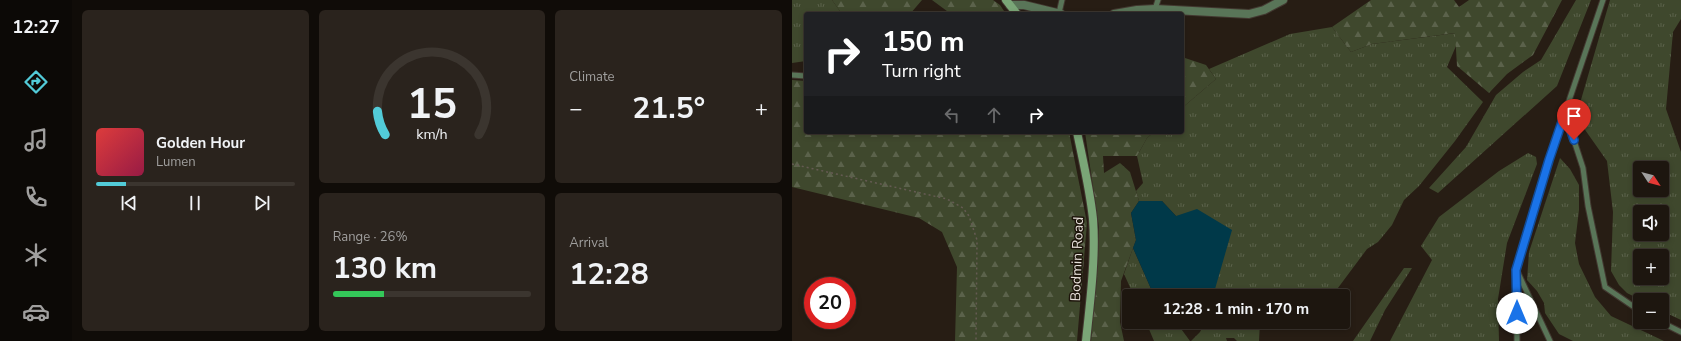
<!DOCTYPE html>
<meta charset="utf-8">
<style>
body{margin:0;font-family:"Nunito Sans",sans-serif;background:#2a231d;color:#f1f3f6;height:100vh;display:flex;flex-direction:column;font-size:15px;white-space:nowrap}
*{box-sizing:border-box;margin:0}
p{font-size:13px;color:#a09f9e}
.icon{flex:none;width:22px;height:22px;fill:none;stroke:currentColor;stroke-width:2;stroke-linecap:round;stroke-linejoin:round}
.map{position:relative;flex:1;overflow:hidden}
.panel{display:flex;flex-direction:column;gap:10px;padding:10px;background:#100c08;width:720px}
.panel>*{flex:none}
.guide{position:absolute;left:12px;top:12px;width:380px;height:122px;border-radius:4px;box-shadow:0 2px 6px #0003,0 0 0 1px #3b352f;background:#202124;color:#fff;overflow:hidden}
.needle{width:26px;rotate:126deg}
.tools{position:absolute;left:841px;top:161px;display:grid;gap:8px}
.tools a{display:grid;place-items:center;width:36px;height:36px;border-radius:4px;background:#1d160f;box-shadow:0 2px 6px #0003,0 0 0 1px #3b352f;font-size:20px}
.speed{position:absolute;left:12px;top:277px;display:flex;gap:8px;font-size:20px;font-weight:700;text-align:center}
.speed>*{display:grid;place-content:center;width:52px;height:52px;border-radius:50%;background:#1d160f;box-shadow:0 2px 6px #0003,0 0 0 1px #3b352f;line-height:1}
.speed .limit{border:6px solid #d22;background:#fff;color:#111}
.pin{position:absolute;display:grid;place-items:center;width:34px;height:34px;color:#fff;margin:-41px -17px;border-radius:50% 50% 50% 0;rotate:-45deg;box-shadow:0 0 4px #0007}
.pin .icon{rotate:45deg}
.me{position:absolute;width:44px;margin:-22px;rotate:0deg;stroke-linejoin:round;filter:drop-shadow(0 0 3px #0008)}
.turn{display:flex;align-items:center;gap:14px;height:84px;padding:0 12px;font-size:18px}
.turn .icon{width:52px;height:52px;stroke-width:2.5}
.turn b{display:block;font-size:28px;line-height:34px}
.lanes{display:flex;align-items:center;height:38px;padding:0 12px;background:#0003;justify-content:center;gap:20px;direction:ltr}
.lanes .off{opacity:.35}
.big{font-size:30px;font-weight:700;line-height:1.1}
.panel .widget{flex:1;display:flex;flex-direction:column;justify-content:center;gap:6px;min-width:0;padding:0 14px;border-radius:6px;background:#2a231d}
.panel .dial{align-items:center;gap:0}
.dial svg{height:104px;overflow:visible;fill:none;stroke:#3b352f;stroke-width:7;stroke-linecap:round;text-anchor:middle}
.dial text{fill:#f1f3f6;stroke:none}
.song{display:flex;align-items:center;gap:12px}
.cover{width:48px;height:48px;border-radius:6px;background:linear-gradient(135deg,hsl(0 70% 55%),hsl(340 70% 35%))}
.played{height:4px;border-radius:2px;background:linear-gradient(90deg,#52cbd8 15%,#3b352f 15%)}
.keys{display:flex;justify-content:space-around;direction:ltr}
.heat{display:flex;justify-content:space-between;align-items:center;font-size:22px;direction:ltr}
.charge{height:6px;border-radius:3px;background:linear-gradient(90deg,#34c759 26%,#3b352f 0)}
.panel .tiles{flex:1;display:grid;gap:10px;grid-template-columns:repeat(3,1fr)}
.widget:first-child{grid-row:span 2}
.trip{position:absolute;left:330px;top:289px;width:228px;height:40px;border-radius:4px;background:#1d160f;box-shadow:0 2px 6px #0003,0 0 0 1px #3b352f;font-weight:700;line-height:40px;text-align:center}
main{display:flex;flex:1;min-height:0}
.menu{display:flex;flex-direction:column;width:72px;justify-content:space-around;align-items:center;background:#0c0906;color:#a09f9e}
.menu .icon{width:28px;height:28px}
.menu .selected{color:#52cbd8}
.menu b{font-size:18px;color:#f1f3f6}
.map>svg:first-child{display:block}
.grass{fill:url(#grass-tufts);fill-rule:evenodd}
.forest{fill:url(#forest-firs)}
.water{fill:#003949}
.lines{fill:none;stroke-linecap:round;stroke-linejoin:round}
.lane-casing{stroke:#423830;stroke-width:7}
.street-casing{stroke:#423830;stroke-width:10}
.secondary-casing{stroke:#423830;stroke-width:10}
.path{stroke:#655b53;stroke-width:1.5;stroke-dasharray:2 3;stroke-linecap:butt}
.lane{stroke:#597558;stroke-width:5}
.street{stroke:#597558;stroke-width:8}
.secondary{stroke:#7aa677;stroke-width:8}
.route-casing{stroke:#114b97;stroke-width:10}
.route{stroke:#1a73e8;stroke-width:7}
.labels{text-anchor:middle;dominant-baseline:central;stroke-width:3;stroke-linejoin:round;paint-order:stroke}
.street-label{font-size:14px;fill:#e6dfd9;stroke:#1d140b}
</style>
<main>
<nav class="menu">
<b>12:27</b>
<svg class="icon selected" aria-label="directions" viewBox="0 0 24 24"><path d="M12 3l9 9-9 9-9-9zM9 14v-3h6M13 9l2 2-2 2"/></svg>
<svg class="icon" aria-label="music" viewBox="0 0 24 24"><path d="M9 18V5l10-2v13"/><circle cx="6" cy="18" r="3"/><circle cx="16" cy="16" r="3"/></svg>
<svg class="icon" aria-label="phone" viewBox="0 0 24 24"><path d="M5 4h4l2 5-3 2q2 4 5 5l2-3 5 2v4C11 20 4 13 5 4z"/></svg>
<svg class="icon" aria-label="climate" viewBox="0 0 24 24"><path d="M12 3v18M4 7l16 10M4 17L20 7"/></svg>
<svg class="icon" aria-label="car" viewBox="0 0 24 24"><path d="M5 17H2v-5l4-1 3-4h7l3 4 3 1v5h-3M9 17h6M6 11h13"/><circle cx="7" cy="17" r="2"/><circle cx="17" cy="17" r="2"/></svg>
</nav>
<section class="panel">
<div class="tiles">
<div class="widget">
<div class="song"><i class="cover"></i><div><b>Golden Hour</b><p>Lumen</p></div></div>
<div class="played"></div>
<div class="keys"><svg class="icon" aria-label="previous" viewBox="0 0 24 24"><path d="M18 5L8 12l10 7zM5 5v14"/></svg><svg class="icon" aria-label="pause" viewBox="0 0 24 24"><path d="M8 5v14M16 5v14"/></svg><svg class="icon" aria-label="next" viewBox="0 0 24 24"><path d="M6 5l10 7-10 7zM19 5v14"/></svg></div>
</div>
<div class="widget dial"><svg viewBox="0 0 100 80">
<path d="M14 69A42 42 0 1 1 86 69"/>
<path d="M14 69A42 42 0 0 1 8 51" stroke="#52cbd8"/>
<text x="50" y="56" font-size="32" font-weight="700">15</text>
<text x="50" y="72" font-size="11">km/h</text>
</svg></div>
<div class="widget"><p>Climate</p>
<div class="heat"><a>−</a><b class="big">21.5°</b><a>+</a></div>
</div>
<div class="widget"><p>Range · 26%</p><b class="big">130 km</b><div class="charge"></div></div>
<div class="widget"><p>Arrival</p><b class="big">12:28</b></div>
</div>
</section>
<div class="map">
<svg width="889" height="341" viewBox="0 0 889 341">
<defs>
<pattern id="grass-tufts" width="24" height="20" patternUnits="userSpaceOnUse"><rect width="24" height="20" fill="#3f482d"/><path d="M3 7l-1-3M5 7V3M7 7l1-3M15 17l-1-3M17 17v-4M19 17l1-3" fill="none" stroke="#5b624b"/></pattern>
<pattern id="forest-firs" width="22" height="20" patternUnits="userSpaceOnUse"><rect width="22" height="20" fill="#3f482d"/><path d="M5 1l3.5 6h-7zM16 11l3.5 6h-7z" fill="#5b624b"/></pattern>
</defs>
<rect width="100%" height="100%" fill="#271d14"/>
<path class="grass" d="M0 0H40L50 14H14V61L0 63Z
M784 0H799L765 86 646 193 637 188 674 147 704 95 731 72 749 60Z
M818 0H889V19L881 32 874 109 889 152V320L870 311V300H849L835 293 827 285 819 271 821 212 815 161 784 117ZM848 168H870V190H848ZM848 212H870V234H848ZM848 256H870V278H848Z
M540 27 559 52 580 44 664 33V46L655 67 691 102 663 141 627 186 612 200 600 225 586 242 575 249 540 296H421L384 216 370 201H347L344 191 351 183 345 156 355 138 362 132H390V108L424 79 417 69 498 34Z
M736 153 744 157 745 164 715 243 706 299 707 341H598L640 260 629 246 647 217 707 171Z
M768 158 778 169 787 185V210L783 243 787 264 803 297 819 316 872 341H781L767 334 753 313 752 303 745 291 735 280 737 252Z
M341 248 360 291 364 296H342L332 274Z
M612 268H620L593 310 578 341H561Z
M354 322H384L398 341H362Z
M413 322H468L467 341H445L442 338H434L435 341H399L408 332Z
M494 322H521L516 329 497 328Z"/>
<path class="forest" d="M40 0H130L118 14H50Z
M140 0H201L208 5 214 14H159Z
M579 0H662L667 7 677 0H770L741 55 715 74 697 93 665 66 663 33 580 44 559 52 540 27Z
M390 57 414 65 424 79 390 108Z
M0 80 14 81V132H277L295 223 285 341H163L165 267 150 232 127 218 0 187Z
M293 132H362L355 138 345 156H311L312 173 328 163 338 172 347 201 339 213 344 240 329 281 328 322 332 341H299L307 228Z"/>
<path class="water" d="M347 201H370L384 216 405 209 440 230 421 296H364L360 291 341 248 344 240 339 213Z"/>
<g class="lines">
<g class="lane-casing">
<path id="lane" d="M363 9 366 0
M267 13 270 0
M0 75 14 76
M773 113 791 168 796 206 813 287 848 311
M726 273 758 341
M869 322 889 332
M725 341 724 271 757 160 811 0"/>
</g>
<g class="street-casing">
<path id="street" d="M218 5H232L269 14
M322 14 345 10 363 9 457 14 472 10 491 0"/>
</g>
<g class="secondary-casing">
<path id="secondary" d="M214 0 225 14
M285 132C291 161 298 190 301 219 304 257 298 303 294 341"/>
</g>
<path class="path" d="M0 164 155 199 171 208 177 216 185 240 184 341"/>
<use href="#lane" class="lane"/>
<use href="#street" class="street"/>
<use href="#secondary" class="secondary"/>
</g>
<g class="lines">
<g class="route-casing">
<path id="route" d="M725 313 724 270 757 160 773 113 782 140"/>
</g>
<use href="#route" class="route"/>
</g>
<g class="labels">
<g class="street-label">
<text transform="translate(285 259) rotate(-88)">Bodmin Road</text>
</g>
</g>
</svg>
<div class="tools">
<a><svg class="needle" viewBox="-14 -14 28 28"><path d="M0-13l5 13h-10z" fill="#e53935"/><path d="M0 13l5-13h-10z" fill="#a09f9e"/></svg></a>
<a><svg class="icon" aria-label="sound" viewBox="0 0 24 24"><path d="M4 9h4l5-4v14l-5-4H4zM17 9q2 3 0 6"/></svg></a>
<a>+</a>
<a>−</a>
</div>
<div class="speed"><div class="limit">20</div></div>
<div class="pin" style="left:782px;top:140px;background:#d93025"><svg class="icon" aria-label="arrive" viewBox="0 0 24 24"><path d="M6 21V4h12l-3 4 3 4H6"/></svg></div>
<svg class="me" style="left:725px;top:313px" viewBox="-20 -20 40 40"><circle r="19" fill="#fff"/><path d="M0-13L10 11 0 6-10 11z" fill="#1a73e8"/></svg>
<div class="trip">12:28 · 1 min · 170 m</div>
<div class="guide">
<div class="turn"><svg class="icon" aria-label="right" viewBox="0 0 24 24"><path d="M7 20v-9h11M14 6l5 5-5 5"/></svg><div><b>150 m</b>Turn right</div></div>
<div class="lanes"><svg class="icon off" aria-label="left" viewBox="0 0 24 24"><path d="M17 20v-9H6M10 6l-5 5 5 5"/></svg><svg class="icon off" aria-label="ahead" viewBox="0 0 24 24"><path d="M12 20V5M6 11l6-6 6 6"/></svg><svg class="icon" aria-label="right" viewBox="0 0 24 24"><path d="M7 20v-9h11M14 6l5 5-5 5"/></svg></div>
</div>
</div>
</main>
